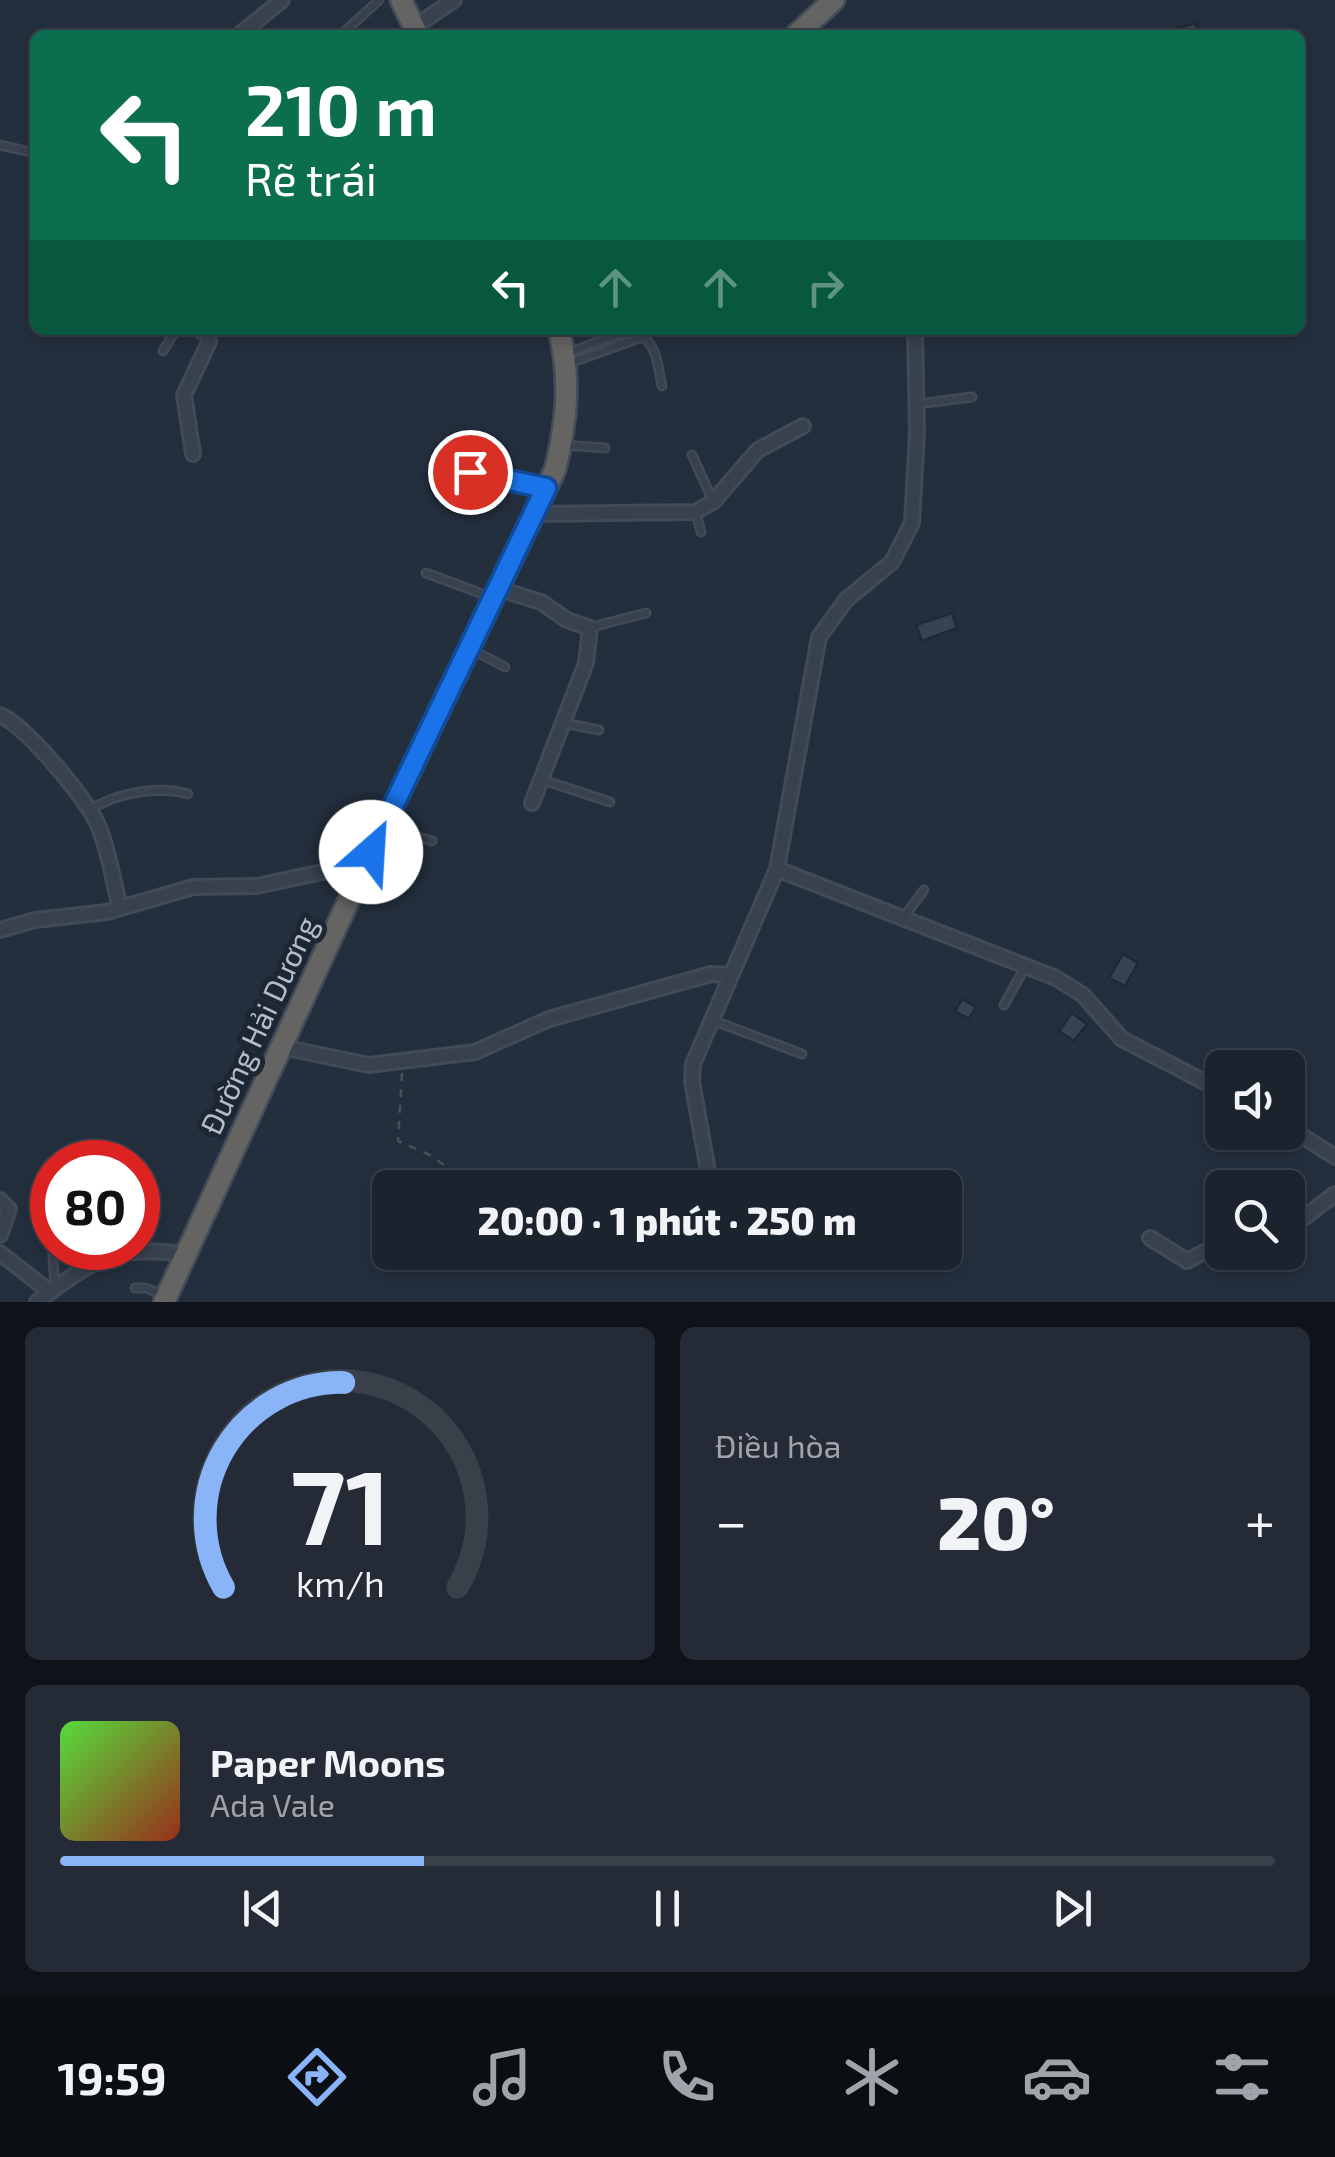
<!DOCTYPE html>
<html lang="vi">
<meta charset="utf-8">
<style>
body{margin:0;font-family:"Exo 2",sans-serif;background:#242b36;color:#f1f3f6;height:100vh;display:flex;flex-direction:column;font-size:38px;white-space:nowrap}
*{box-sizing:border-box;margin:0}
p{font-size:32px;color:#a0a4aa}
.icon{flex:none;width:55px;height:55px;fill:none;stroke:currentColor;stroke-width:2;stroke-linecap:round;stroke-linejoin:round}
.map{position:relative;height:1302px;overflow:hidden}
.panel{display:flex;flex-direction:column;gap:25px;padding:25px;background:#0f1319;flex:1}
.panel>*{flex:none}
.guide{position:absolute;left:30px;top:30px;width:1275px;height:305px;border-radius:15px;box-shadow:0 5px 15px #0003,0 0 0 2px #39404a;background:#0b6e4f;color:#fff;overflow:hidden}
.buttons{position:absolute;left:1205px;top:1050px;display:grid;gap:20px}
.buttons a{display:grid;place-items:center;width:100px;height:100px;border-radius:15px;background:#1b232e;box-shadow:0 5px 15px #0003,0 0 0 2px #39404a;font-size:50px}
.speed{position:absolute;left:30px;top:1140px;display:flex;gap:20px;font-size:50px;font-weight:700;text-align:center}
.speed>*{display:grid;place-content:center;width:130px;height:130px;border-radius:50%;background:#1b232e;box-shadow:0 5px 15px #0003,0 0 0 2px #39404a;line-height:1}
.speed .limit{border:15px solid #d22;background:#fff;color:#111}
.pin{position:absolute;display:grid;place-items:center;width:85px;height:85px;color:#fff;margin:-42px;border:5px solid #fff;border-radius:50%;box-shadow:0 2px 10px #0007}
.me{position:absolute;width:110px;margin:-55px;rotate:26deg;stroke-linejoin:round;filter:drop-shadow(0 0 8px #0008)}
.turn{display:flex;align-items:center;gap:35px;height:210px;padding:0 50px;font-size:45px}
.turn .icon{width:130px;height:130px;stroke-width:2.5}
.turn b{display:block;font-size:70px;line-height:85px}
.lanes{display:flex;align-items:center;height:95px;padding:0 50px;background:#0003;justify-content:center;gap:50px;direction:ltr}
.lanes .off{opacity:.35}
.big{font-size:75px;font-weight:800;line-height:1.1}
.panel .card{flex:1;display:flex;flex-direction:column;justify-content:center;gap:15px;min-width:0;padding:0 35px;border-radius:15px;background:#242b36}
.panel .dial{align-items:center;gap:0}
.dial svg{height:260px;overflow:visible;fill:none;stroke:#39404a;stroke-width:7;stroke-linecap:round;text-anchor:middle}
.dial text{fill:#f1f3f6;stroke:none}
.song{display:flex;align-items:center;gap:30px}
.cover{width:120px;height:120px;border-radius:15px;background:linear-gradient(135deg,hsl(110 70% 55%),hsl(10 70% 35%))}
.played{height:10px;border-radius:5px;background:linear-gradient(90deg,#8ab4f8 30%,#39404a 30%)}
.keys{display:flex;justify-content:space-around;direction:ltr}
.heat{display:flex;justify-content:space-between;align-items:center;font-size:55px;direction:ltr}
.panel .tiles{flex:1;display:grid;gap:25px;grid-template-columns:1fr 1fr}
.card:last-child{grid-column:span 2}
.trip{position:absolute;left:372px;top:1170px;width:590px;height:100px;border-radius:15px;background:#1b232e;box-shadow:0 5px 15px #0003,0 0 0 2px #39404a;font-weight:800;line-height:100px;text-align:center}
.dock{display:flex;height:160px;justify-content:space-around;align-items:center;background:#0b0e12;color:#a0a4aa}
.dock .icon{width:70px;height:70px}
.dock .selected{color:#8ab4f8}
.dock b{font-size:45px;color:#f1f3f6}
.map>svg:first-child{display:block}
.building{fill:#364354;stroke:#1f2835;stroke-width:2.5}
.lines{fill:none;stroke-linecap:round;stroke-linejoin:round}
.service-casing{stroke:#414a57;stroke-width:11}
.minor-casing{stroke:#414a57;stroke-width:18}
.trunk-casing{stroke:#434c59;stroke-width:25}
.path{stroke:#3f5557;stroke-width:2.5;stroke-dasharray:8 8;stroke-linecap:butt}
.service{stroke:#38414e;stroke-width:6}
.minor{stroke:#38414e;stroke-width:12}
.trunk{stroke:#656462;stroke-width:20}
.route-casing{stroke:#114b97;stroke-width:25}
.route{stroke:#1a73e8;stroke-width:18}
.labels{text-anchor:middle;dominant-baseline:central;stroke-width:10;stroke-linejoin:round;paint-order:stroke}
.street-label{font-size:30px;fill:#b4bcc9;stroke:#1d2633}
</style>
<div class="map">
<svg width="1335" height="1302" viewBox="0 0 1335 1302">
<rect width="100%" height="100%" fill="#242f3e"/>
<path class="building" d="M1195 23 1199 35H1168L1167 32Z
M952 613 957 628 922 641 916 625Z
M1123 954 1138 963 1125 986 1109 978Z
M962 999 976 1007 969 1019 955 1011Z
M1072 1013 1087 1024 1074 1041 1059 1031Z"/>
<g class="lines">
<g class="service-casing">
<path id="service" d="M341 35 379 0
M0 145 35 153
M163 351 176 330
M566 354 628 330
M567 364 642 337C658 346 658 370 662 386
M918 404 972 397
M563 445 605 448
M692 455 713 501
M433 465 545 487
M696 513 701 532
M426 573 488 596
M592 627 646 613
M471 649 505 667
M564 723 599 730
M543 780 610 802
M91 809C118 793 158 785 188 794
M389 828 432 841
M377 855 404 865
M904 917 924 890
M1004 1005 1025 967
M712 1020 802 1054
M51 1227 55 1287
M135 1288H146L161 1294"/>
</g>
<g class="minor-casing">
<path id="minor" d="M414 27 454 0
M239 35 282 0
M193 454 184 395 209 342 208 335 200 330
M534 514 695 512 713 502 758 450 803 426
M499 589 541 602 567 620 590 628 586 663 532 803
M0 715C24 724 88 800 98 825 109 850 113 881 120 908
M777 869 1056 978 1083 995 1122 1039 1222 1091
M0 930 35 920 107 912 193 887 257 886 341 868 363 869
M282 1047 369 1065 475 1052 549 1019 711 974 730 975
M1288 1127 1335 1157
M711 1188 692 1081 693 1064 777 869 819 637 846 600 892 562 912 523 917 433 915 330
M0 1200 9 1209 0 1235
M1288 1230 1335 1194
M1150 1238 1187 1261 1222 1243
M0 1253 50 1292
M37 1302C89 1262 118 1242 186 1255"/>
</g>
<g class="trunk-casing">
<path id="trunk" d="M401 0 418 35
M796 35 834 0
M164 1302 363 869 555 470C567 422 571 379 559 330"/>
</g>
<path class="path" d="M402 1073 398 1141 430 1155 466 1181 484 1188"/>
<use href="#service" class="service"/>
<use href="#minor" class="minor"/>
<use href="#trunk" class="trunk"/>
</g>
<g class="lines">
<g class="route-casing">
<path id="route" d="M371 852 546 488 470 472"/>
</g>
<use href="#route" class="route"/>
</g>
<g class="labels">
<g class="street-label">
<text transform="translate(258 1025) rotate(-65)">Đường Hải Dương</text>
</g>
</g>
</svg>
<div class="buttons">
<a><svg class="icon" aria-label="sound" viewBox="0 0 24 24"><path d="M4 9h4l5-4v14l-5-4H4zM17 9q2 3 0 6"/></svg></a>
<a><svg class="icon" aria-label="search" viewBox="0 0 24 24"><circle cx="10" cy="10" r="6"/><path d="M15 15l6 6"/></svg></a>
</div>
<div class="speed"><div class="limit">80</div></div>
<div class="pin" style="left:470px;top:472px;background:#d93025"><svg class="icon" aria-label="arrive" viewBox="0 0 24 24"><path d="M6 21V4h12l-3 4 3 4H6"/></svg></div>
<svg class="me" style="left:371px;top:852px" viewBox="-20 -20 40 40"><circle r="19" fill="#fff"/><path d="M0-13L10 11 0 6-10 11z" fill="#1a73e8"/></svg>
<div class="trip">20:00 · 1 phút · 250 m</div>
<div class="guide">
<div class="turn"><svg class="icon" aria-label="left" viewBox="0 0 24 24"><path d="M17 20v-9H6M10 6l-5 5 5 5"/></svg><div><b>210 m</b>Rẽ trái</div></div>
<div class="lanes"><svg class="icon" aria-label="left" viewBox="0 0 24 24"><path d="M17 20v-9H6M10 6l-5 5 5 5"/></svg><svg class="icon off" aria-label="ahead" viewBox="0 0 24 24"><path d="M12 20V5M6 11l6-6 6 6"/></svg><svg class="icon off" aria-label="ahead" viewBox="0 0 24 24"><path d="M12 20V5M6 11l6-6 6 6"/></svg><svg class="icon off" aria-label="right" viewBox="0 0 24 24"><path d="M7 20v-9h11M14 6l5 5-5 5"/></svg></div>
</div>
</div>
<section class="panel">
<div class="tiles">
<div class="card dial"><svg viewBox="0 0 100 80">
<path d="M14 69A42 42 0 1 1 86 69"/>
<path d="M14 69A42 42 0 0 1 51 6" stroke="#8ab4f8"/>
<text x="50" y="56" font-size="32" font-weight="700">71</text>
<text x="50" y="72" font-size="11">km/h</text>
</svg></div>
<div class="card"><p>Điều hòa</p>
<div class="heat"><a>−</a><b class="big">20°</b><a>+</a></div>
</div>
<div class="card">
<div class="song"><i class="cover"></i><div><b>Paper Moons</b><p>Ada Vale</p></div></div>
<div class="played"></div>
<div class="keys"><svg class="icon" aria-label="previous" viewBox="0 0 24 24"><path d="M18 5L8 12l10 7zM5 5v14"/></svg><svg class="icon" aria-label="pause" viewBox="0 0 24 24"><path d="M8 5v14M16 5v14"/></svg><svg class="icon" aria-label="next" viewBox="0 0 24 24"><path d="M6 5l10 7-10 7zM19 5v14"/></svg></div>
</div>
</div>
</section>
<nav class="dock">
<b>19:59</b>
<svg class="icon selected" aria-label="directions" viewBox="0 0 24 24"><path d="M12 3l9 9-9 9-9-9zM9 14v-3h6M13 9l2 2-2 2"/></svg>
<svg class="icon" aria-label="music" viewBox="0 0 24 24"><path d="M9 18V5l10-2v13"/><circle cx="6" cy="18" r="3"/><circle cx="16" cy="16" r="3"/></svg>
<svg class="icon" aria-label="phone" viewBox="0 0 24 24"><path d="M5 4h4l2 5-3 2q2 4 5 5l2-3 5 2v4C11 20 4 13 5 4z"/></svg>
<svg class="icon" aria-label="climate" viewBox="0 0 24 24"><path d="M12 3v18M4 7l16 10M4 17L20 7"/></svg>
<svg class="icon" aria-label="car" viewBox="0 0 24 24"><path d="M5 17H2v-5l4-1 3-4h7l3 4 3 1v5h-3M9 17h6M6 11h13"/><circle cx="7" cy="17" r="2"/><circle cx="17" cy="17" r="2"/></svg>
<svg class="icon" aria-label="filters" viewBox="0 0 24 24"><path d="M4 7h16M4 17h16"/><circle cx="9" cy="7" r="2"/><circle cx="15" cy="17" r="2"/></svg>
</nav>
